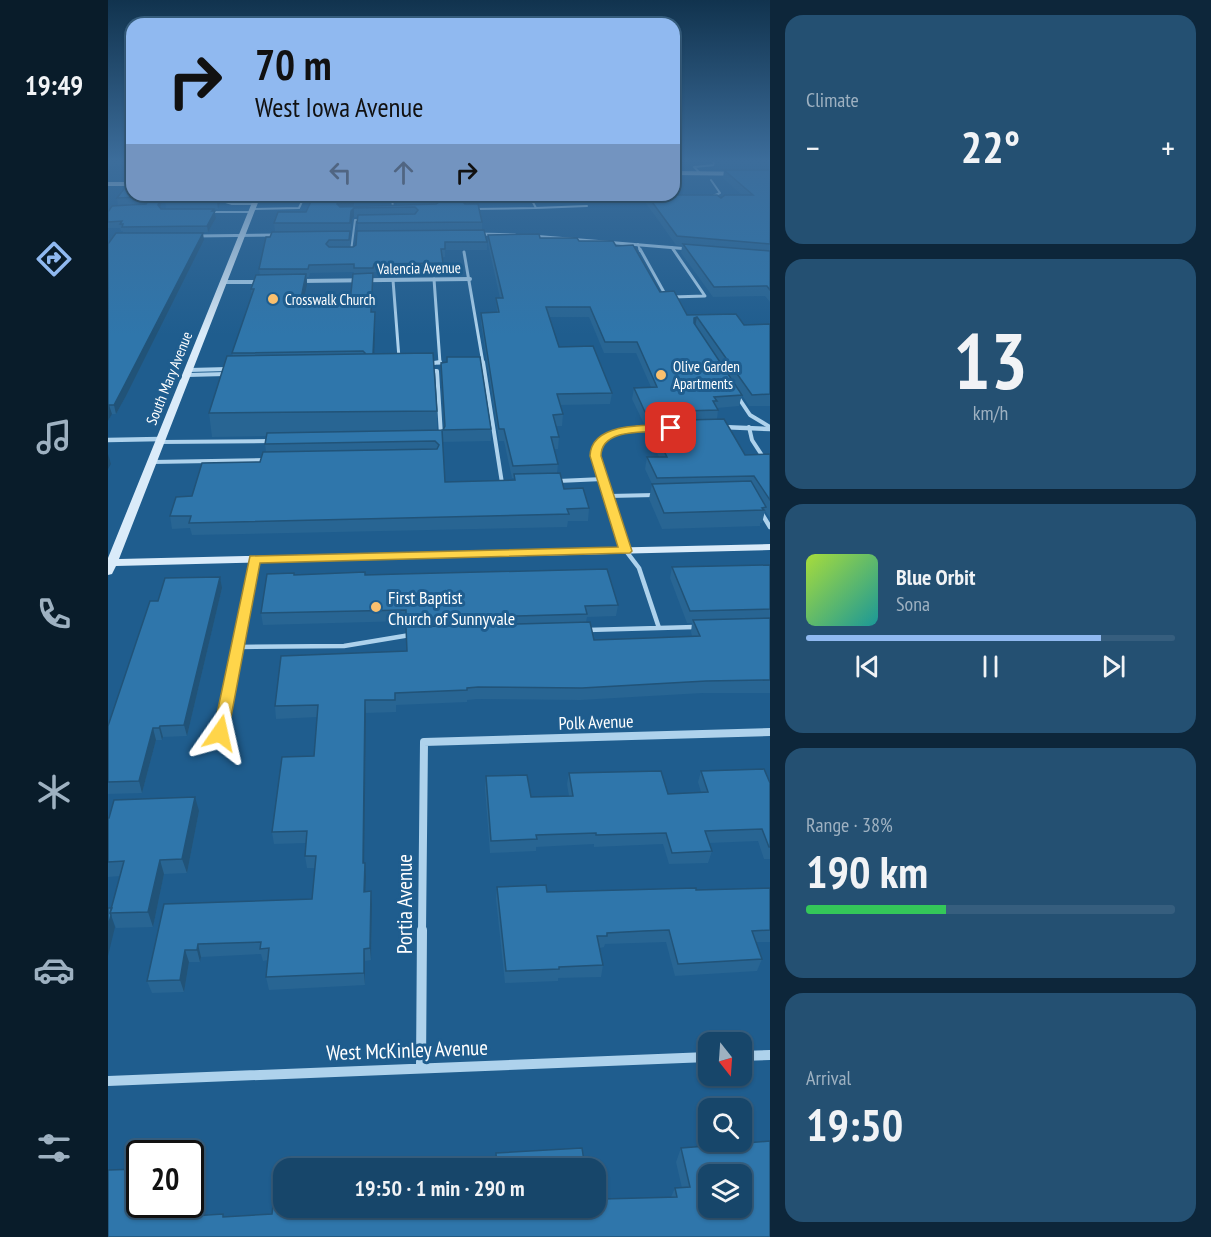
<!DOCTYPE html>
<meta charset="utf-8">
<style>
body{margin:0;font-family:"PT Sans Narrow",sans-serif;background:#245072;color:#f1f3f6;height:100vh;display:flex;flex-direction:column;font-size:22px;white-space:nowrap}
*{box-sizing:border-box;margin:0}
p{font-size:20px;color:#9eb1c1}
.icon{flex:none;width:33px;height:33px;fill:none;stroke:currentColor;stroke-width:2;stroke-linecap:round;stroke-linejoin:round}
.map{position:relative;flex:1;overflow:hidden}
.drawer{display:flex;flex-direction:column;gap:15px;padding:15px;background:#0d263a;width:441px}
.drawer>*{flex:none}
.hud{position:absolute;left:18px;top:18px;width:554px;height:183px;border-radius:18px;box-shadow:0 2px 4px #0004,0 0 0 2px #365e7e;background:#90b9f0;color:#111;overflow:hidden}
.needle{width:39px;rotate:163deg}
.controls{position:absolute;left:590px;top:1032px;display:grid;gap:12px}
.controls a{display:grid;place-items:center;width:54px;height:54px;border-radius:12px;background:#17466a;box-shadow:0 2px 4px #0004,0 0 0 2px #365e7e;font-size:30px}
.speed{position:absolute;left:18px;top:1140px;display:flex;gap:12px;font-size:30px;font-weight:700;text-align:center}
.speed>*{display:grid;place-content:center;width:78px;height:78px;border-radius:50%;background:#17466a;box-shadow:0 2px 4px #0004,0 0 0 2px #365e7e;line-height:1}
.speed .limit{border:3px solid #111;border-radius:9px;background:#fff;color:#111}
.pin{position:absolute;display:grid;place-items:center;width:51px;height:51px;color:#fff;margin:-26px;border-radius:12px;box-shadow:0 3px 9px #0006}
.me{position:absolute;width:66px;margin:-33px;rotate:11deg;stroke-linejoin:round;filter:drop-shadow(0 0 4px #0008)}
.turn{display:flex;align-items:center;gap:21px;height:126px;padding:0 30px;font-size:27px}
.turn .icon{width:78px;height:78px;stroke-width:2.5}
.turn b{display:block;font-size:42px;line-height:51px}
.lanes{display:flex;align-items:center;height:57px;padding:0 30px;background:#0003;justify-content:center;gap:30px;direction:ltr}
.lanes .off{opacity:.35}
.big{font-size:45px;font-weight:700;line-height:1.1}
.drawer .tile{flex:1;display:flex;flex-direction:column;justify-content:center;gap:9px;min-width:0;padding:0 21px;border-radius:18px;background:#245072}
.drawer .dial{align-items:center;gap:0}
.dial b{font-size:78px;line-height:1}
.song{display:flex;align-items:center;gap:18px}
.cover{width:72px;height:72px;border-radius:9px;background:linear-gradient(135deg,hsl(80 70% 55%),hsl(180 70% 35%))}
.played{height:6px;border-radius:3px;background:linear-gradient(90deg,#90b9f0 80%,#365e7e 80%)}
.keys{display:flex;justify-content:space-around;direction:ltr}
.heat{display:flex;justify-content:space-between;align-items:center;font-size:33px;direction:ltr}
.charge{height:9px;border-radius:4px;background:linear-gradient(90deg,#34c759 38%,#365e7e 0)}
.trip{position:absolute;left:165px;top:1158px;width:333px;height:60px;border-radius:18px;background:#17466a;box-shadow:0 2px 4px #0004,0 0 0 2px #365e7e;font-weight:700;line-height:60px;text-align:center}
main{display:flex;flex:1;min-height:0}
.menu{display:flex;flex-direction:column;width:108px;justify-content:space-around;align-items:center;background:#091c2a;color:#9eb1c1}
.menu .icon{width:42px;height:42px}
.menu .selected{color:#90b9f0}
.menu b{font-size:27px;color:#f1f3f6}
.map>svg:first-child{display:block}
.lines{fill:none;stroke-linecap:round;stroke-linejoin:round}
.lane-far4{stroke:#aed2ec;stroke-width:2}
.lane-far3{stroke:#aed2ec;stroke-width:3}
.lane-far2{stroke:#aed2ec;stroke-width:4}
.lane-far1{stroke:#aed2ec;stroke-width:4.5}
.lane{stroke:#aed2ec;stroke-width:5}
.street-far5{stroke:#aed2ec;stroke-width:3}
.street-far4{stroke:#aed2ec;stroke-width:4}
.street-far3{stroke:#aed2ec;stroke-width:4.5}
.street-far2{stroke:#aed2ec;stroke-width:6}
.street-far1{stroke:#aed2ec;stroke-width:8}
.street{stroke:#aed2ec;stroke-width:10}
.secondary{fill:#daebf9;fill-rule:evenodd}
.primary{fill:#f4f9ff;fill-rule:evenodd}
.wall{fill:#286593;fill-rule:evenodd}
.shaded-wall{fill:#215378}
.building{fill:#2f76ab;stroke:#215378;stroke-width:1.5;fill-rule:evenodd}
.route{fill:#ffd54a;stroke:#a68a30;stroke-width:1.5}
.poi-dot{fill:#fac06e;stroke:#1f5d8e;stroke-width:2}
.labels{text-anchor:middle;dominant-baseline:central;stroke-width:6;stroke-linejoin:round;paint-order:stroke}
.far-street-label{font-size:15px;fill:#fff;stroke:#1f5d8e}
.far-poi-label{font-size:15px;fill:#fff;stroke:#1f5d8e;text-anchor:start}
.poi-label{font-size:18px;fill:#fff;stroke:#1f5d8e;text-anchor:start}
.street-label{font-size:18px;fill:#fff;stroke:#1f5d8e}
.near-street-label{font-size:21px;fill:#fff;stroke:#1f5d8e}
</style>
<main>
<nav class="menu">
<b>19:49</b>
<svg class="icon selected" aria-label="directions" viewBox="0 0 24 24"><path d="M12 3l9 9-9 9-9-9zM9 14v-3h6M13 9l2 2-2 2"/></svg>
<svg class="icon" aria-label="music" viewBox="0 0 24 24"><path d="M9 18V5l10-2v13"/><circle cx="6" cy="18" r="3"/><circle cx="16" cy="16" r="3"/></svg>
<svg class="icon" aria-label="phone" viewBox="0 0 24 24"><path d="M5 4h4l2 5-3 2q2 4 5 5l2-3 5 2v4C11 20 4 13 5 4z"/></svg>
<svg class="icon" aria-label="climate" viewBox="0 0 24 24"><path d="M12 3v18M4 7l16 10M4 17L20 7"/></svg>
<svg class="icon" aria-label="car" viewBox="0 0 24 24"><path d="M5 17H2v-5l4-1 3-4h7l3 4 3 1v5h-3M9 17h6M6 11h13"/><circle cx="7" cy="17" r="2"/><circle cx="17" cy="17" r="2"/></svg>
<svg class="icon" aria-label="filters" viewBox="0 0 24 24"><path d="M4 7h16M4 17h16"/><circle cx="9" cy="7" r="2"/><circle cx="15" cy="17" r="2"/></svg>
</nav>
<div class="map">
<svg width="662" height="1237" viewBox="0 0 662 1237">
<rect width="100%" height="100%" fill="#1f5d8e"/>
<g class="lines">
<path class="lane-far4" d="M592 173 586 167 607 165 605 162
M603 180 612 193 605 196
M109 195 108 199 124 204H146
M284 195 285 210
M243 199H251V195
M428 208 479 206
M144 209 191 208 197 195
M365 209 428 208 421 195
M101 212H143
M530 244 532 251
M564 247 566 251
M243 251 247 220H254"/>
<path class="lane-far3" d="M532 249 557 294
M356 252 375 363
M326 279 332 363H330
M285 280 291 358
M564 297 597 296 565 249"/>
<path class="lane-far2" d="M375 362 394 483
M320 364 332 362
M81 370 120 369
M321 371H329L333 435
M79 375 118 374
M630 397 642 415 662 427
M641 427 644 440 655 457
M51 442 163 441
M44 462 158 460
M450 481 495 479
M501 496 547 495"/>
<path class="lane-far1" d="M654 514 662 527
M518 551 531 568 551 628
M146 559 129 647 236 646 302 635
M479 630 587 627
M120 693 129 647"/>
<path class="lane" d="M112 733 120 692"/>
<path class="street-far5" d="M370 234 407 235
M88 236 170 235
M424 236 581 249"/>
<path class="street-far4" d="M191 281 362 279
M115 282H154"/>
<path class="street-far3" d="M614 427 662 429
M0 440 52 439
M504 508C486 450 471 431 547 428"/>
<path class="street-far2" d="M504 506 518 551"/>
<path class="street-far1" d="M314 932 316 742 662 732"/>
<path class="street" d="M633 1056 662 1055
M313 1067 314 930
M0 1081 600 1057"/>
<path class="secondary" d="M147 195H153L11 559 662 544V550L8 566 4 574 0 575V558Z"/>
<path class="primary" d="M566 171 662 172V176L566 175Z
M0 182H24V186H0Z"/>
</g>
<path class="wall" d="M0 162H24V165L0 166Z
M607 162H662V170L605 169Z
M616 170H662V302L657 296 605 297 573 253 574 246 568 245 532 195H566L613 198 634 195 615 178Z
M24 195H42V196L36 204 10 205 9 198Z
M206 195H248L247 196V206L289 205 288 195 368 197V204L374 222V230L379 242V250H337V257H334L335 271 266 272V276H265L264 312H267L266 354 329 411V430H335L336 427 333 363 339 362V357L383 429V441L335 442 337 482 406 480V478H404L396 441H391L373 323V313H389L388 298H392L380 244V235L471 241 508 246 552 292 579 315 636 325 662 324V406H641L634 395 631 406 609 408 610 410 609 419 637 455 662 454V518L657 511 654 523H652V526L554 529 541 499 544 484 537 469 539 457H551L539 432 541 424H536L524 399 526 388 543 387 528 353H496L481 317H441L451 347 504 393 502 404 453 405 455 414 454 426H448L451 437 450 449H446L450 464 449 473 456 489 481 508 480 521H460L459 527 84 535 82 528 64 529 62 516 84 496 152 462 158 452 157 444 158 436 104 437 101 413 125 356 124 353 144 296 143 289 152 275 151 269 162 237 167 232 166 223 198 212ZM246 217H250V231L248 245 245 247H242V231H243L244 219ZM246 272 242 302 196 303 199 285V277H201L202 273Z
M462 195H508L507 199 465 200Z
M111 197 112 204 110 209H58L57 202Z
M52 207 53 209H106L108 218 100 232 15 233V231H13L12 228H0V212Z
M96 240 18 396 8 414H4L0 421V244Z
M662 565V693H595L472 700 369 699 359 700V702L288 705V712L258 713 256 863 258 876 257 892 263 891 264 904 263 960 257 961V985L161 990 158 977 160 960 155 961 153 954 93 957 92 962H81L76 992 44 993 39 981 56 904 204 899 207 868H199L197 856 198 843 166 844 164 832 206 756 209 717 168 719 167 706 299 651 298 621 155 625 153 613 187 575H257L510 605 508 616 479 617 478 622 486 640 584 636 583 632 584 623H579L562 578 564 567Z
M114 588 79 736 55 737 54 740H48L34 793 0 794V726L50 601Z
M593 771 662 783V859H656L650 841 601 843 604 851 600 863 561 864 555 844 486 847V844L428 847V851L382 853 377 788 378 776 423 797 461 796 459 784 461 773 560 794 593 792 590 782Z
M91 811 79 873 56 874 45 927 8 928 0 908H4L12 876 0 877V818Z
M389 887 439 892 588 890 662 888V942H648L654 959 649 971 567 976 558 942 497 944 496 947 492 948 495 965 493 977 450 978V981L397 983 388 899Z
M573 1148 662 1237H0L79 1210H85L88 1215 115 1214 116 1217 164 1214 176 1208H488L495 1199 563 1197 567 1188H574L568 1162Z
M388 1153 477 1168H387Z"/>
<path class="shaded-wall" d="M36 195 42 196 36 204 35 197Z
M53 195H56L51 211 50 205Z
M247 195 246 207 231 210 229 204 230 201Z
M111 197 112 204 110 209 109 202Z
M246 208V217L244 219 243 231V211Z
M106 209 108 218 100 232 99 226Z
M95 233 96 240 18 396 8 414 6 405Z
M198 274 199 285 193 314 192 303Z
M267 312V323L266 368 265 356Z
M589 317 587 327 584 329 586 318Z
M1 405 4 414 0 421V407Z
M0 454 3 464 0 469Z
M112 577 114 588 79 736 76 725Z
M257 700 258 713 256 876 255 863Z
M52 726 55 737 54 740 51 728Z
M45 728 48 740 34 793 31 781Z
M87 797 91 811 79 873 74 859Z
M52 860 56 874 45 927 40 912Z
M257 863 258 876 257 904 256 892Z
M263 891 264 904 263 960 262 948Z
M3 915 7 927 0 956V927Z
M90 944 93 957 92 962 89 950Z
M256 949 257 961V985L256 973Z
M77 950 81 962 76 992 72 980Z
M82 1174 84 1178 82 1189Z
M72 1204H80L77 1223 71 1210Z"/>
<path class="building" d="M616 170H662V244L569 236 539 195H566V192L568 195H609L613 198 617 195H645Z
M16 189H24V195H36L35 197 9 198Z
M45 195H53L50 205 53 209H106L104 211H107L99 226 14 227 15 224H12L14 221 0 222V212L4 206 38 204Z
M60 195H101L111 197 109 202H57Z
M206 195H246V199L230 201 229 204 232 207 328 204 331 202 328 197 288 198V195H368V197H357L354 201 357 204H370L374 222 249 223 250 215 307 214 310 210 307 207 246 208 243 211 242 223H166L170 212H198Z
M376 230 379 242H337V249H333L335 263 266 264 265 268H246V264L201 265 200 269H151L158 237H162L164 232 242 231 241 240H221L218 244 221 247H245L248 245 249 231Z
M8 233H95L16 386 6 405H1L0 407V244Z
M431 234 432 238H469L471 241H505L508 246 525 245 552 292 566 291 579 315 628 314 636 325 662 324V394L644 395 589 317 586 318V323L634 395 606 397 609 401H605L610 410 537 412 526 388 549 387 529 342H497L482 307H438L451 347 485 346 504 393 449 394 455 414 445 415 451 437H443L450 464 405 466 396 429H391L373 313 391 312 388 298H395L380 235Z
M575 244 662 251V290L659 286 606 287Z
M265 273 263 312H267L265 354H258L255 351 124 353 146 289H143L148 275 198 274 192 303 242 302 245 274Z
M325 353 329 411 101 413 119 356Z
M339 357H372L383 429 334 430 337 482 407 480 406 474 452 473 456 489 475 488 481 508 459 509 461 514 81 523 83 516H62L68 497 84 496 94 463 152 462 155 452 329 449 331 445 327 441 157 444 159 433 335 430 337 426 333 363 339 362Z
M616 419 637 455 662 454V500L646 476 549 478 539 457H559L541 421Z
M643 481 658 507 654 508 656 510 556 513 544 484Z
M662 565V609L582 611 564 567Z
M499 569 510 605 477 606 479 614 298 619V610L153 613 159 574 186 573V575L257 572V575L292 574Z
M112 577 76 725 52 726 51 728H45L31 781 0 782V726L42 601H50L57 578Z
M662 618V680L598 681 474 688 370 687 359 688V690L287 693V700H257L255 863H257L256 892 263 891 262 948 256 949V973L158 977 161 948 152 949 153 942 90 944 89 950H77L72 980 39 981 56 904 204 899 208 856H197L199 831 164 832 174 757 206 756 210 705 167 706 173 656 299 651 298 627 482 622 486 640 542 638 592 636 585 620Z
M656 769 662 783V847H661L654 829 597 831 604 851 564 853 558 833 488 835V833L428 835 429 839 383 841 378 776 419 775 423 797 465 796 461 773 553 771 560 794 600 792 593 771Z
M87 797 74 859 52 860 40 912 2 913 16 861 0 862V818H1L6 800Z
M438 885 439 892 588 888V890L662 888V930L644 931 654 959 570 964 561 930 535 931 499 933V936H489L495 965 451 967V969L398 971 389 887Z
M0 908H4L2 913 3 915 0 927Z
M662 1141V1237H0V1170L32 1169V1204H72L71 1210H85L84 1216 115 1214V1217L164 1214 165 1205H175L176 1197V1208H488V1192L494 1191 495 1199 569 1197 567 1188 582 1187 573 1148ZM600 1174H633V1208H600Z
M474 1148 477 1168H389L388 1153Z
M278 1158V1168H177L178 1162Z"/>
<linearGradient id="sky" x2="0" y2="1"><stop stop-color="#11334e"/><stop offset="0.48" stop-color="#3c6d9b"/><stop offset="1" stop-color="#3c6d9b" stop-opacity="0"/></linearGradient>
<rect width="662" height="335" fill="url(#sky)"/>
<path class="route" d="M563 425 569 428 567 430C546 434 493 425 493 456L524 551 522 553 152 563 120 733 118 737H107L105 733 142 556 510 547 482 456C483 422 539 425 563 425Z"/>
<g class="poi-dot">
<circle cx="165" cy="299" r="6"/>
<circle cx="553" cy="375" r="6"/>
<circle cx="268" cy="607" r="6"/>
</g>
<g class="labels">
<g class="far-street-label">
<text transform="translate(311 268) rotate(-1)">Valencia Avenue</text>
<text transform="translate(61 378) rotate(-68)">South Mary Avenue</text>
</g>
<g class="far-poi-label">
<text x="177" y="299">Crosswalk Church</text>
<text x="565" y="366">Olive Garden<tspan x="565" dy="17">Apartments</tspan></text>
</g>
<g class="poi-label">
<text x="280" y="597">First Baptist<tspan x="280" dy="21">Church of Sunnyvale</tspan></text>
</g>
<g class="street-label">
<text transform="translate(488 722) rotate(-2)">Polk Avenue</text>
</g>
<g class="near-street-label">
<text transform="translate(296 904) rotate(-90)">Portia Avenue</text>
<text transform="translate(299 1050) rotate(-2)">West McKinley Avenue</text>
</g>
</g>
</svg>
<div class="controls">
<a><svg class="needle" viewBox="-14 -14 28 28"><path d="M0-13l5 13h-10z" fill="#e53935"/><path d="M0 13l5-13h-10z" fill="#9eb1c1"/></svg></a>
<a><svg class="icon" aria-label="search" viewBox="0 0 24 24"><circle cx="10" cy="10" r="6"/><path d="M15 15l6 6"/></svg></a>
<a><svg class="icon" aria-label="layers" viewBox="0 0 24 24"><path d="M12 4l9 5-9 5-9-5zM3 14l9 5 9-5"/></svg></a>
</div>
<div class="speed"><div class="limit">20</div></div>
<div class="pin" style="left:563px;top:428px;background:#d93025"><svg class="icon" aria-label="arrive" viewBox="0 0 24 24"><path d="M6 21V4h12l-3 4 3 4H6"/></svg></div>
<svg class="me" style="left:112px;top:733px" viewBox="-20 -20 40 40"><path d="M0-17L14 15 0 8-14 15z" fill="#ffd54a" stroke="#fff" stroke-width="4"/></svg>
<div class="trip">19:50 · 1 min · 290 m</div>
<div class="hud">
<div class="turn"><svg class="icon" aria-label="right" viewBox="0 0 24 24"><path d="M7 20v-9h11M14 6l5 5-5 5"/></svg><div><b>70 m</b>West Iowa Avenue</div></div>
<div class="lanes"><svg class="icon off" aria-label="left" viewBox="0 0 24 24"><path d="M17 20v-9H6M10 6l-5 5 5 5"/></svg><svg class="icon off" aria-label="ahead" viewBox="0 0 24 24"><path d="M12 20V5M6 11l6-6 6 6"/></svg><svg class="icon" aria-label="right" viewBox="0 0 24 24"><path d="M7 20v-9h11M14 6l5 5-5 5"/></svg></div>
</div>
</div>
<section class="drawer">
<div class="tile"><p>Climate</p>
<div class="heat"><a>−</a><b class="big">22°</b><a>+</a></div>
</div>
<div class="tile dial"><b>13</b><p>km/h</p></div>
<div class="tile">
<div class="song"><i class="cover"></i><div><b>Blue Orbit</b><p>Sona</p></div></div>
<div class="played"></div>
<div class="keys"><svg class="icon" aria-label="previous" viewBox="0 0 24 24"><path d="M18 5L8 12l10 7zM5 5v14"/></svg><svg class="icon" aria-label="pause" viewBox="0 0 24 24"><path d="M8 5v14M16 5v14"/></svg><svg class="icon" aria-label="next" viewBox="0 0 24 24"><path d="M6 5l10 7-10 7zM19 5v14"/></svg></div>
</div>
<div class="tile"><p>Range · 38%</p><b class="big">190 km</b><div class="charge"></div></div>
<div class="tile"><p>Arrival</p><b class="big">19:50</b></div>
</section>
</main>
